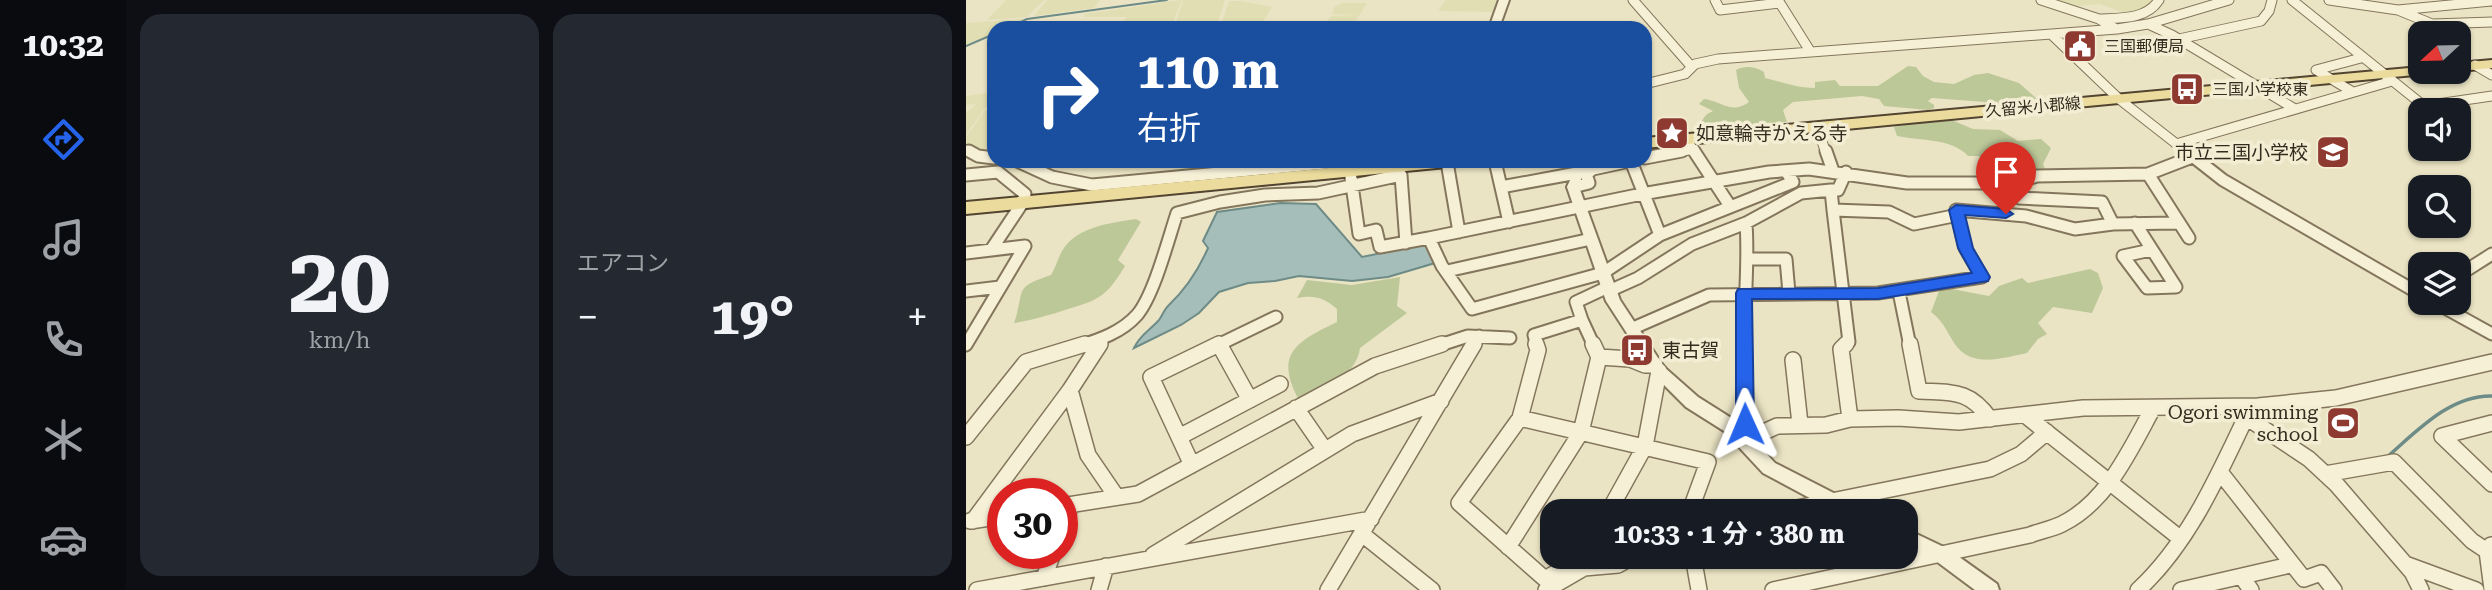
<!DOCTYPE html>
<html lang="ja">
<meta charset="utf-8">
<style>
body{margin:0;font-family:"Roboto Serif","Noto Sans JP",serif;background:#242831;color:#f1f3f6;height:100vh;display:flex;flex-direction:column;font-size:26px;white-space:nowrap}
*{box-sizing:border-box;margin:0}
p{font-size:23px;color:#9ea1a6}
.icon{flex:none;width:38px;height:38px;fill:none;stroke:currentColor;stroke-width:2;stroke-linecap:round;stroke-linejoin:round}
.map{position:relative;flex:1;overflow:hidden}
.sheet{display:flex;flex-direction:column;gap:14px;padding:14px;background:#0d0f14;width:840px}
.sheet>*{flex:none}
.hud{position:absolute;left:21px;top:21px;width:665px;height:147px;border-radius:21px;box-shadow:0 2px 5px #0004;background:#1a4fa0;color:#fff;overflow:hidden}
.needle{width:46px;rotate:248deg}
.fabs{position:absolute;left:1442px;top:21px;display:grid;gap:14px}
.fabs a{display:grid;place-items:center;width:63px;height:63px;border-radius:14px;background:#171b24;box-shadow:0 2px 5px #0004;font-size:35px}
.speed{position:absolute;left:21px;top:478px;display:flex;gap:14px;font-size:35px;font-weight:700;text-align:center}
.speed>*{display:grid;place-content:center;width:91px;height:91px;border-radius:50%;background:#171b24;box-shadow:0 2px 5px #0004;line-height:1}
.speed .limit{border:10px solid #d22;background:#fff;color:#111}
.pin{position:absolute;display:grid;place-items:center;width:60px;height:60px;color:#fff;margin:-72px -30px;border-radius:50% 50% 50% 0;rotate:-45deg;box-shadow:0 0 7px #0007}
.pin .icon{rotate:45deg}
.me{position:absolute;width:77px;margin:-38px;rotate:359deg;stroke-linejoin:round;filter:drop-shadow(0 0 5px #0008)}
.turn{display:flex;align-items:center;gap:24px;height:147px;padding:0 35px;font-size:32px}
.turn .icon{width:91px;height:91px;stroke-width:2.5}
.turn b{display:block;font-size:49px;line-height:60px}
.big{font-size:52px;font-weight:700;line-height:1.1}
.sheet .card{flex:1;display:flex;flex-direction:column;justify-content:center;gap:10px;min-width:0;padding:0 24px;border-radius:21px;background:#242831}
.sheet .dial{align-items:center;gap:0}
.dial b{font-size:91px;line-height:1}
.heat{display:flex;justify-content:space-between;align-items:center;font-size:38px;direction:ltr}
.sheet .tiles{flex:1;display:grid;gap:14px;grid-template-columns:repeat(2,1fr)}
.trip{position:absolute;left:574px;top:499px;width:378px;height:70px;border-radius:21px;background:#171b24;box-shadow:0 2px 5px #0004;font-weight:700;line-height:70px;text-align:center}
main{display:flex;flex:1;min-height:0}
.menu{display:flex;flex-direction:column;width:126px;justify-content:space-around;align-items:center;background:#090b0e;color:#9ea1a6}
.menu .icon{width:49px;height:49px}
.menu .on{color:#2563eb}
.menu b{font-size:32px;color:#f1f3f6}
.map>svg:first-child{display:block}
.farmland{fill:#e0deb2}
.green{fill:#bdc899}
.water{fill:#a6beba;stroke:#6d8b87;stroke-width:2}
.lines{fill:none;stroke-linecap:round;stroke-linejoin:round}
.stream-far1{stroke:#6d8b87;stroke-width:2}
.stream{stroke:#6d8b87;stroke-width:3.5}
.minor-far2-casing{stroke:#84765c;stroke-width:11}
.minor-far1-casing{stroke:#84765c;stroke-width:15}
.minor-casing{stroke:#84765c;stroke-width:18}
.tertiary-casing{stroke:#84765c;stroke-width:4}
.secondary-casing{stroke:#66573f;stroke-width:3}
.primary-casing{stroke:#524430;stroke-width:4}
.minor-far2{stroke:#f6f0d7;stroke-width:9}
.minor-far1{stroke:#f6f0d7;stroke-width:11}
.minor{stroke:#f6f0d7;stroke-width:15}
.tertiary{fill:#f6f0d7;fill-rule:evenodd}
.secondary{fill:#f6f0d7;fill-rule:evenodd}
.primary{fill:#ebdc9e;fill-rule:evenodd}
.route{fill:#2563eb;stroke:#184099;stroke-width:2}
.labels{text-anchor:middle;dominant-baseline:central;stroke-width:7;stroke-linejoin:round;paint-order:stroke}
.far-poi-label{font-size:16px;fill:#352c1f;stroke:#f3edd3;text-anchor:start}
.far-street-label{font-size:16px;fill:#352c1f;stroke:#f3edd3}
.poi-label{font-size:19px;fill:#352c1f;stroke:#f3edd3;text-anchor:start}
</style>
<main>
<nav class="menu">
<b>10:32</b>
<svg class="icon on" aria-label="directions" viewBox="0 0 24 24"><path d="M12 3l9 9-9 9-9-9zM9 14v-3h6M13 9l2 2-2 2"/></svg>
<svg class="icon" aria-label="music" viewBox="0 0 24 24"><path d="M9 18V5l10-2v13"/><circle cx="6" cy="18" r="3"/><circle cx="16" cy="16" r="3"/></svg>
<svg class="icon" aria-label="phone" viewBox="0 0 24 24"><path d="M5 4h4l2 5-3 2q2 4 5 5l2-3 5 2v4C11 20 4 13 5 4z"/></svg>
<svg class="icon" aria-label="climate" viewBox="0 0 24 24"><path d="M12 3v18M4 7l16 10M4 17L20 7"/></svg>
<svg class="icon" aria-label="car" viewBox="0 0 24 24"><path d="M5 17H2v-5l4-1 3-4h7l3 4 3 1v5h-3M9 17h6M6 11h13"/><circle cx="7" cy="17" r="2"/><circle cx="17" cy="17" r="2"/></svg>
</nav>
<section class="sheet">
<div class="tiles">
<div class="card dial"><b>20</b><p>km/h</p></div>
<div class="card"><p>エアコン</p>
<div class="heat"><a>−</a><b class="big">19°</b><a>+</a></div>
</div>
</div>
</section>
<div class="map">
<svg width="1526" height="590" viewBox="0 0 1526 590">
<rect width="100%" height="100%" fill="#ebe4c4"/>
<path class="farmland" d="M40 0H78L61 17 21 20Z
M81 0H134L128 8 68 16Z
M216 0 205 28H171L184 22 157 23 160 17H120L118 14 195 3 194 8 196 2Z
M217 0H259L250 28H208Z
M480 0H535L528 12 472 11Z
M1080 0H1190L1165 15 1134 4 1101 7Z
M263 1H275L306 7 293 28H254Z
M377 3H401L385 28H355L365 16 392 15 366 14 368 7Z
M58 19 38 28H28V33L0 45V23Z
M28 92V101L18 102 23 103 0 134V113L10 104 0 105V96Z
M28 109V154L26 156 1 147 0 137 19 110Z
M219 161H279L274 166 220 173 210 165Z"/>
<path class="green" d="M942 66 950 67 957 76 968 82 988 84 1008 75 1022 73 1053 83 1071 99 1032 103 966 98 962 101 968 105V108L962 110 918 106 913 99 896 96 827 102 817 110 821 122 797 123 790 127 762 126 754 129 733 124 741 114 747 111 733 104 738 99C756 101 765 115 783 102L773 88 770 70C779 65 789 67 798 72L799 78C817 82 829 88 849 88V82L869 80 874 86H912Z
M959 121H988L1007 129 1034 130 1052 141 1075 139 1085 148 1077 164 1079 169 1074 172 1048 169 1046 175C1036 180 1021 181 1011 176L1016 163 1013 156H1002C986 138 955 141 931 136L928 127Z
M170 219 175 222 152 260 159 266C137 303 128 300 90 313 75 317 63 321 48 323 60 289 46 288 85 275 90 267 92 258 96 251 111 226 145 223 170 219Z
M1124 269 1132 273 1137 288 1126 313 1087 307 1072 323 1081 334 1072 339 1061 353C1040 357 1009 368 992 348 982 336 979 322 965 312L973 291 986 289 1023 296 1033 286 1056 278 1062 283Z
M434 277 431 306 441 313 394 348C391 376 356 389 333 400 307 353 332 341 371 322V309C357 297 348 295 331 298L341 280 386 285Z"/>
<path class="water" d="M314 203 350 204 396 257 460 244 469 263 422 277 386 281 333 276 309 281 282 283 253 292 233 313 215 325 168 348C174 335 183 331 193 320 196 316 198 310 202 306 220 289 232 271 242 248L237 241 251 212Z"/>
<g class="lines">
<path class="stream-far1" d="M42 28 61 19 201 0
M0 46 28 34"/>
<path class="stream" d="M1421 457C1451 431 1484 395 1526 396"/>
<g class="minor-far2-casing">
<path id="minor-far2" d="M667 0 725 66
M749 0 754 10 814 3
M812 0 844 51
M1075 0 1133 19 1150 29
M1326 0 1458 106 1526 96
M1363 0 1432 10 1526 1
M1432 10 1466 24 1526 22
M1133 19C1154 18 1180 20 1193 0
M1182 24 1206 35 1329 109
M1086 35 1153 99 1222 153
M1213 39 1295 21 1303 11 1306 0
M1509 65 1526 75
M679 84 719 74 729 64 752 59 1151 29 1182 24 1263 0
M1387 92 1350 70 1395 58
M851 127 860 153
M721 140 729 153
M1210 144 1426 81
M0 150 6 153
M706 153 728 149"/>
</g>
<g class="minor-far1-casing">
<path id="minor-far1" d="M3 151 12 156 28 158
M728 151 764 206
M860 151 867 171
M1220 151 1257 180 1454 294
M679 158 716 151
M51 161 86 177 126 185 381 161
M529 161 543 222
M665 161 694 235
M481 162 493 232
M1182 174 1223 238
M0 175 32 172 59 194 57 202 25 250
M385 178 393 234 410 230 414 247 463 238 476 266 506 309 637 273 694 235 827 182 820 171
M535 187 611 173
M607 187 623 183 620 174 627 169 664 161
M1053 198 1136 202 1147 224
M867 210 865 190H872L880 172
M1169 223 1210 287 1181 288 1157 256 1185 250
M463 238 676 194 803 172 843 169 941 183H1047L1071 176 1182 174 1226 157
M0 253 59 246
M783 259H820L823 293
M481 271 625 239
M1493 275 1526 254
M0 291 34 287
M643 291 672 278 726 244 780 223 835 193 865 190
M933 292 944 346
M1470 303 1526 334
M616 320 628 346
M665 329 743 295 912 293 1016 277 999 248 990 210 1060 216 1109 229 1147 224 1211 223
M133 340V346
M0 345 59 246
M113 346C133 340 156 332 171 315 188 295 202 240 211 213L254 202 299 195 352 193 435 175 440 243
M250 346 310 317
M471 346 502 336 544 338
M507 346 513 336
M571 346 568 335 616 320 610 302 642 287
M778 346C778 305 783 264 780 223
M878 346 883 342 867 210 923 212 948 224 992 215"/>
</g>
<g class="minor-casing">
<path id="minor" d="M134 344 104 390 122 455 150 496
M253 344 284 400
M570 344 572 350 554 418 742 462 727 503 721 511
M627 344 633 357
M880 344 875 349 884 419
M944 344 953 391C986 393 1003 389 1024 419
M827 360 834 424
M330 408 359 450
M1059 415 1215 539
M1280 417 1343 459 1371 485 1446 572 1455 590
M554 418 493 503 579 579 618 556
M1526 423 1476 436 1526 484
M773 435 798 432 811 426 860 425 884 419 932 418 993 422 1117 408 1292 406 1370 398 1526 362
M773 435 779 424 778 344
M0 437 60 362 119 344
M213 437 314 384
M226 465 185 377 253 344
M1254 472 1338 579 1355 573 1368 590
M1359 474 1428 462 1506 541 1521 551
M96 506 172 494 409 366 476 344
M643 511 679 446 693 371
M816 511 1024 469 1055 454 1081 432
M4 521 37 516
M7 521 104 390
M96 529 105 505
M396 534 466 590
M1525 545 1521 551 1526 589
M542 547 615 432 633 357 664 359 679 365H689
M187 555 386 434 475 401
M727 556 733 590
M1442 565 1510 590
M1276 577 1285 590
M78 578 87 553
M11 590 405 519
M133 590 140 566
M362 590 508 344
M580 590 618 568 652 565 668 556
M807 590 1064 535C1074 531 1086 529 1096 524 1141 502 1164 450 1187 408
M1172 590C1222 544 1251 478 1280 417L1286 412
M1215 590 1324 565"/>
</g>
<g class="tertiary-casing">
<path id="tertiary" d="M533 0H543L533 28H523Z
M622 161H639C628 170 615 170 613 187L654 300 698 367 732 397 770 421 809 463 891 505 894 511H868L797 473 758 431 720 407 688 375 640 301 601 187 608 171Z
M940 529 982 549 1031 584 1033 590H1009L970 561 940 546Z"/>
</g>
<g class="secondary-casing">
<path id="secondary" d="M1515 0H1526V5Z"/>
</g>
<g class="primary-casing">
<path id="primary" d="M1526 60V68L1493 71V63Z
M1454 67V72H1461L1459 74 679 148V138Z
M439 161H499L491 166 0 214V202Z"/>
</g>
<use href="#minor-far2" class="minor-far2"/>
<use href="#minor-far1" class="minor-far1"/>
<use href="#minor" class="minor"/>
<use href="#tertiary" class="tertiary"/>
<use href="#secondary" class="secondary"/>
<use href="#primary" class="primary"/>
</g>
<path class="route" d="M990 205 1040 209 1047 214 1040 218 999 215 1007 248 1024 277 1022 281 912 299H786L788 424 785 429 779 432 772 429 770 424V293L772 289 912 288 1006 273 992 248 983 210Z"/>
<defs>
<g id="civic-square" transform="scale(1.75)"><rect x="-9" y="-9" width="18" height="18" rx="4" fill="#8e3a30" stroke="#f3edd3"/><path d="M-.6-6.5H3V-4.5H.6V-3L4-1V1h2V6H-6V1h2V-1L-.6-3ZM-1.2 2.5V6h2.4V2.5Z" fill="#fff"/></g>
<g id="bus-square" transform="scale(1.75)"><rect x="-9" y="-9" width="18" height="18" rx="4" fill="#8e3a30" stroke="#f3edd3"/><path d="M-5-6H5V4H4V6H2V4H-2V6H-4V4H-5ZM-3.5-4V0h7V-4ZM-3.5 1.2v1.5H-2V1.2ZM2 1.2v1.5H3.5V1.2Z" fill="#fff"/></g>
<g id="sight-square" transform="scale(1.75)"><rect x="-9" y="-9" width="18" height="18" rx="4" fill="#8e3a30" stroke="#f3edd3"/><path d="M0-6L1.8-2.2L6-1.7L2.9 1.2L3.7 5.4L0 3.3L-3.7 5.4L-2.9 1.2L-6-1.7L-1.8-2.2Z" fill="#fff"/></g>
<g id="school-square" transform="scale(1.75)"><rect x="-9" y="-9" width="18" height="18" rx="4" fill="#8e3a30" stroke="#f3edd3"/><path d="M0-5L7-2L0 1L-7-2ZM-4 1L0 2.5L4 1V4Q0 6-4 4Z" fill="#fff"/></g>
<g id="stadium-square" transform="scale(1.75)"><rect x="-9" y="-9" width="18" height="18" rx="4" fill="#8e3a30" stroke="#f3edd3"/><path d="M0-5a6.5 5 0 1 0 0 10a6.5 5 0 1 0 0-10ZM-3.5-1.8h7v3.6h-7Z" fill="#fff"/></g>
</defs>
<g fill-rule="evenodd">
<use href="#civic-square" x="1114" y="46"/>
<use href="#bus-square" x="1221" y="89"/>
<use href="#sight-square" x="706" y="133"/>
<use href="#school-square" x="1367" y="152"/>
<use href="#bus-square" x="671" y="350"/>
<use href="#stadium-square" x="1377" y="423"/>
</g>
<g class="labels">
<g class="far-poi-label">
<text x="1138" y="46">三国郵便局</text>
<text x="1246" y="89">三国小学校東</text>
</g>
<g class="far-street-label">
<text transform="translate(1067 107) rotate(-5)">久留米小郡線</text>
</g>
<g class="poi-label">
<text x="730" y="133">如意輪寺かえる寺</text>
<text x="1342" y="152" text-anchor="end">市立三国小学校</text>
<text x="696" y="350">東古賀</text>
<text x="1352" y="412" text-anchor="end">Ogori swimming<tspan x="1352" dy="22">school</tspan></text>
</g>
</g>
</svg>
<div class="fabs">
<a><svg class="needle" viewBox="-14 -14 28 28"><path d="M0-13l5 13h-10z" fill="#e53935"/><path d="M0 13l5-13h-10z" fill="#9ea1a6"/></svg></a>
<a><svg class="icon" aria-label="sound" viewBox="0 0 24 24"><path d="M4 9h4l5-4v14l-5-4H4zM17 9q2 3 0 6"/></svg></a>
<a><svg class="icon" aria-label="search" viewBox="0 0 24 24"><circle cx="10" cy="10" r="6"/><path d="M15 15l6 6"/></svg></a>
<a><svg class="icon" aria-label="layers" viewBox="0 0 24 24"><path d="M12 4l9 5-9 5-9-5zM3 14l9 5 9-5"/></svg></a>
</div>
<div class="speed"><div class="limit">30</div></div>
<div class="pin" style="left:1040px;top:214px;background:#d93025"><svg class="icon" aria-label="arrive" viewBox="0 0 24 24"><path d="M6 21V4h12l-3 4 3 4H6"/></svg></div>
<svg class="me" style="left:779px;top:424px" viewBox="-20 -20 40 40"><path d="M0-17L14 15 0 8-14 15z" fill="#2563eb" stroke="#fff" stroke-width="4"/></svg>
<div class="trip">10:33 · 1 分 · 380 m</div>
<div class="hud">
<div class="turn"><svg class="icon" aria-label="right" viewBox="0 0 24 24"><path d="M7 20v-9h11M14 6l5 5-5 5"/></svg><div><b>110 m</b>右折</div></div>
</div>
</div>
</main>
